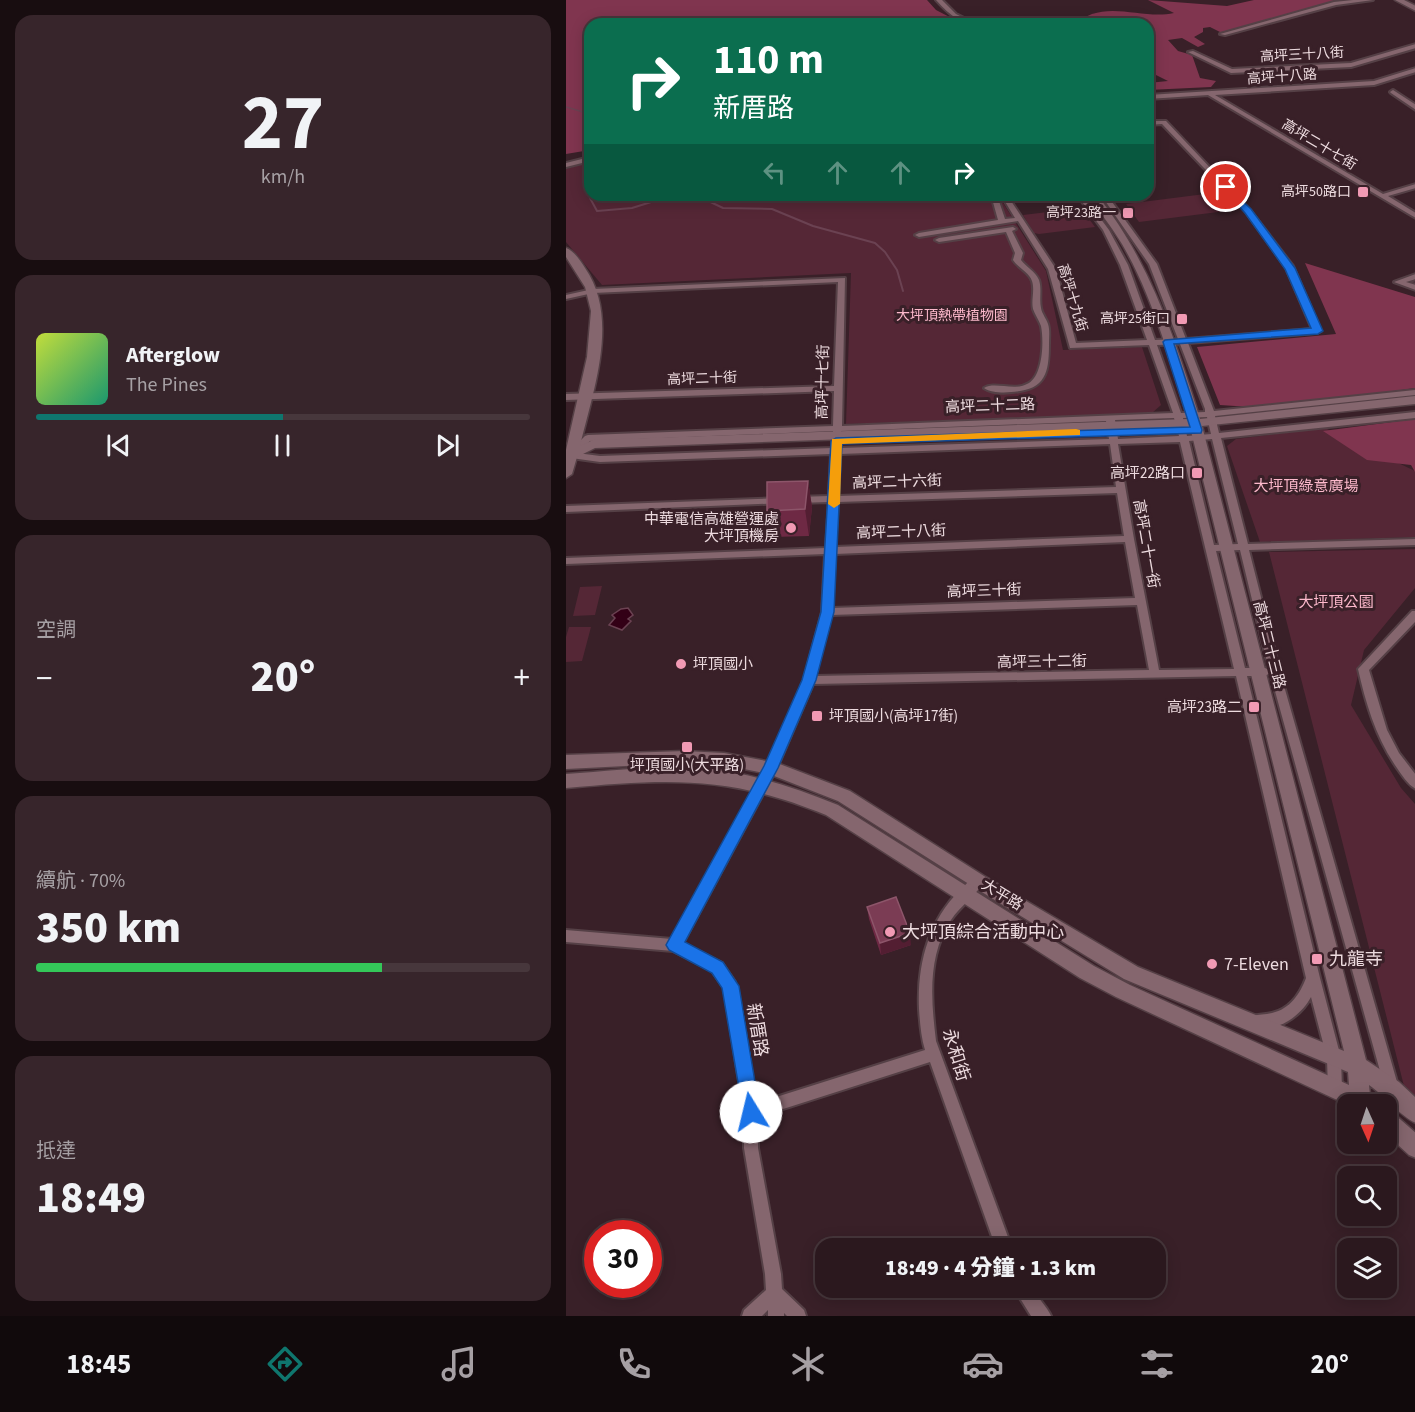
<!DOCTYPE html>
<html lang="zh-TW">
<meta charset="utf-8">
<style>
body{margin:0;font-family:"Source Sans 3","Noto Sans TC",sans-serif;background:#37252b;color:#f1f3f6;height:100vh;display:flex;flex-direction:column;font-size:22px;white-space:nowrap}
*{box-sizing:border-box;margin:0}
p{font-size:20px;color:#a6a0a4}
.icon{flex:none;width:33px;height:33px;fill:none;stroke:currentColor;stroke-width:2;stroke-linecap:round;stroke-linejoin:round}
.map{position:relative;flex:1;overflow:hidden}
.panel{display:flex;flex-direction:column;gap:15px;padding:15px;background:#180d10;width:566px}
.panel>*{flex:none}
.hud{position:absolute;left:18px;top:18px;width:570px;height:183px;border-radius:18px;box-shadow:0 3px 15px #0003,0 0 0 2px #47373c;background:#0b6e4f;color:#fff;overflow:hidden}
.needle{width:39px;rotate:177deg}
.fabs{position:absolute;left:771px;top:1094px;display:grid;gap:12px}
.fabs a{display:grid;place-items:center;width:60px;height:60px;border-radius:12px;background:#2b181e;box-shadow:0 3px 15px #0003,0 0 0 2px #47373c;font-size:30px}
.speed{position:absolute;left:18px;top:1220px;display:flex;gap:12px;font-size:30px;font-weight:700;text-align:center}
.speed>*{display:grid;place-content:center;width:78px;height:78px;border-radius:50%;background:#2b181e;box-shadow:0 3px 15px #0003,0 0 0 2px #47373c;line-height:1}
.speed .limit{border:9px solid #d22;background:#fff;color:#111}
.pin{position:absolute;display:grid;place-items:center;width:51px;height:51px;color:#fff;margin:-26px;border:3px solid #fff;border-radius:50%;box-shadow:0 2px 6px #0007}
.me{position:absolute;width:66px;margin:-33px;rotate:351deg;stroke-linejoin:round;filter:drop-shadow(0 0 4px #0008)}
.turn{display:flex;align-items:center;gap:21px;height:126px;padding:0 30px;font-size:27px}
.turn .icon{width:78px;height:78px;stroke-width:2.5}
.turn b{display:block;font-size:42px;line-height:51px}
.lanes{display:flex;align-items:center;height:57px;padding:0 30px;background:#0003;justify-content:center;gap:30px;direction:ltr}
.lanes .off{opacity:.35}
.big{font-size:45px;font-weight:800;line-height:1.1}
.panel .widget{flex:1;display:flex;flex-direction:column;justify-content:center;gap:9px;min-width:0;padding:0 21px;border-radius:18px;background:#37252b}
.panel .dial{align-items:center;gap:0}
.dial b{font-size:78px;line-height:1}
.song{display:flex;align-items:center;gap:18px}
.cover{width:72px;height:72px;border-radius:9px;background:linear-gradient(135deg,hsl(70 70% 55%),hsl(160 70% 35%))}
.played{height:6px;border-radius:3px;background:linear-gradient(90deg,#0f766e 50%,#47373c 50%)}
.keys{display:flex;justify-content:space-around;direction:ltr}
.heat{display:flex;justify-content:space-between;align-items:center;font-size:33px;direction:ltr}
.charge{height:9px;border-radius:4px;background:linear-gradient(90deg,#34c759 70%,#47373c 0)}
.trip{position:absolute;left:249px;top:1238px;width:351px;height:60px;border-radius:18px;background:#2b181e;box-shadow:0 3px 15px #0003,0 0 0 2px #47373c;font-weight:800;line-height:60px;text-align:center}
.tabs{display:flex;height:96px;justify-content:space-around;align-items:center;background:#110a0c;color:#a6a0a4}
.tabs .icon{width:42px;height:42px}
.tabs .selected{color:#0f766e}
.tabs b{font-size:27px;color:#f1f3f6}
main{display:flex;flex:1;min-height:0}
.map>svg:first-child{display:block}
.green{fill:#552736}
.forest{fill:#80354f}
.water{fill:#330016;stroke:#6b4252;stroke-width:1.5}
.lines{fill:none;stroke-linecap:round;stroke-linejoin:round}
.stream-far1{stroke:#6b4252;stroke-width:1.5}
.stream{stroke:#6b4252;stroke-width:2}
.street-casing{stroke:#554046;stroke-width:4}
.secondary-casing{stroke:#554046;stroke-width:3}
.street{fill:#85666e;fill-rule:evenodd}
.secondary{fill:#85666e;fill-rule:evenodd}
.wall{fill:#6e2944}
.shaded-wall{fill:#531e32}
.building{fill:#7b3c54;stroke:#8d556a;stroke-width:1.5}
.route{fill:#1a73e8;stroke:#114b97;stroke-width:1.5}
.slow{fill:#f59e0b}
.poi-dot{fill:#f19ab4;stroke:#392028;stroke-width:2}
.labels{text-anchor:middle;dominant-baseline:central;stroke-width:6;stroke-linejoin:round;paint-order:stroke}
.far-street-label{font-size:14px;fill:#eddbdf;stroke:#392028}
.far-poi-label{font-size:14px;fill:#eddbdf;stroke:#392028;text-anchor:end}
.far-park-label{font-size:14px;fill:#fdb9cc;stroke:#392028}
.street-label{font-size:15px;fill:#eddbdf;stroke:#392028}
.poi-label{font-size:15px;fill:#eddbdf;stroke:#392028;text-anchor:end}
.park-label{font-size:15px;fill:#fdb9cc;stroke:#392028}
.near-poi-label{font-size:18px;fill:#eddbdf;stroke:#392028;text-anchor:start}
.near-street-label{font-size:18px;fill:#eddbdf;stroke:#392028}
</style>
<main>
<section class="panel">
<div class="widget dial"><b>27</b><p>km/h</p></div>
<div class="widget">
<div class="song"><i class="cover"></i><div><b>Afterglow</b><p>The Pines</p></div></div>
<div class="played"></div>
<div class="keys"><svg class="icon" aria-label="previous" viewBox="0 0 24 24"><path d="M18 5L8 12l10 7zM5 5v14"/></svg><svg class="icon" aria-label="pause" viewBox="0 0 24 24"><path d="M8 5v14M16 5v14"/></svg><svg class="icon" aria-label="next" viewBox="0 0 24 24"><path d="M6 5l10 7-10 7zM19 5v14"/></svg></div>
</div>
<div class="widget"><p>空調</p>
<div class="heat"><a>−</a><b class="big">20°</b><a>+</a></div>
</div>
<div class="widget"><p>續航 · 70%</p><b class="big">350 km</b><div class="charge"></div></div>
<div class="widget"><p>抵達</p><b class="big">18:49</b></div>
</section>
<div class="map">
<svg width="850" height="1316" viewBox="0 0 850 1316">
<rect width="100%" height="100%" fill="#392028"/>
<path class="green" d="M24 162V195H432L480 271 497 350 576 347 595 405 586 413 280 424 285 273 36 285 0 242V169Z
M655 192 668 210 573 222 560 204Z
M515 208 529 227 473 234 468 233 457 215Z
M759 428 849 471V537L694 542 661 446 670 439Z
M849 549V588L798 650 785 705 835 788 849 804V1096L838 1086 703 552Z
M36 586 29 615 7 616 14 587Z
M3 627H25L16 661 0 662V637Z"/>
<path class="forest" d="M0 0H361L370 10 397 24H24V150L0 154Z
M582 0 661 6 688 0H772L656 33 644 27 637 28V32L628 37 639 44 632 47 616 38 602 40 612 51 626 55 634 78 650 81 645 87 582 90V83L602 81 582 71V24H509C514 21 520 16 526 14 552 5 581 19 608 13Z
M739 263 849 297V388C787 396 717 411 654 405L631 347 770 334Z
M849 419V472L845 465 801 460 757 431Z"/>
<path class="water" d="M62 608 67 615 62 619 65 621 56 630 43 625 49 618 46 615 55 609Z"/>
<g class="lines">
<path class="stream-far1" d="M0 107 24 114"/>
<path class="stream" d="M26 195 24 198 31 211 66 208 98 198 134 197 157 208 206 209 247 226 309 243 319 252 331 270 337 291"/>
<g class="street-casing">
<path id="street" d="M370 0H376L390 14 410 24C393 24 381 12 370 0Z
M787 0H807L770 5 659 35 654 34 768 2Z
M459 19 462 21 461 24H455Z
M850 44V48L785 67 665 73 622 52 627 51 666 69 785 63Z
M850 68V72L808 85 649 95 817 194 850 184V188L822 196 850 213V218L642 95 582 99V95L808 81Z
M827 90 850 105V110L825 93 824 92Z
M582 121H600L684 210 727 266 755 331 751 333 622 343 648 411 850 390V395L649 416 653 433 850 412V418L655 438 682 544 850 539V545L683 550 714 672 833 1089 825 1117 820 1119V1104H815L819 1089 704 673 699 676H681L754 978 775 1058 776 1090 774 1095 769 1097 764 1095 762 1090 761 1058 745 997C735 1016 709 1035 686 1026L684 1021 686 1016C693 1014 699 1015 706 1013 724 1009 734 994 740 978L670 676 247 684 211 768 117 943 156 963 169 982 191 1103 359 1050C355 1037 354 1023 353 1009 351 965 362 922 394 890 401 884 407 874 416 877L418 881C412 894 394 906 385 920 361 956 365 1000 370 1041L446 1248H430L364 1062 192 1117V1148L215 1274 216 1289 238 1310 240 1316H221L218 1313V1316H202V1310L196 1316H176L178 1310 200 1290 199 1274 178 1148V1112L158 988 146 971 107 951 0 942V930L106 939 200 767 238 680 256 612 259 554 0 564V558L260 548 263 502 231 503 226 500 231 497 263 496 265 454 34 462 5 458 2 457 1 454 19 436 22 435 267 426 268 391 0 400V394L268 386 272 282 27 293 0 299V295L27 289 279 278 276 426 607 413 583 345 504 348 482 269 452 221 353 237 349 235 353 233 432 220 425 195H431L439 219 449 218 435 195H441L490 269 510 343 581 340 554 265 537 230 511 195H517L543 230 562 265 589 340 612 339 583 264 535 195H541L591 264 620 339 746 329 720 268 680 212 596 124 582 125ZM614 344 639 409V412L615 413 591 345ZM641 417 645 434 621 436 617 418ZM608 418 613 436 552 439 549 420ZM540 421 543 439 275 448V431ZM267 431 266 448 34 456 11 453 24 441ZM646 439 672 544 648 545 623 441ZM614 442 668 669 593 670 568 539 552 444ZM544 444 550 487 272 496 274 454ZM551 493 558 536 269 547 272 502ZM559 542 569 598 266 608 269 554ZM674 550 703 670 699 668H679L650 551ZM571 605 583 670 249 676 265 615Z
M24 157V161L0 167V163Z
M377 195H396C392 198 381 198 377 195Z
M447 227 450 229 446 231 457 253 455 260C460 267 469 271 473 280 476 289 473 299 475 308 476 314 480 318 482 324 484 330 483 337 483 343 483 367 482 387 454 391 443 393 427 394 418 388 429 381 449 392 463 383 477 374 478 341 475 326 473 320 469 315 467 309 465 300 469 290 466 281 463 272 452 268 447 260L449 253 440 232 373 242 369 240 373 238Z
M850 274V279L840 282 850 285V290L828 282Z
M216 498 221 501 219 503 0 512V506Z
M846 611H850V621L803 670 821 730 833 753 850 775V789C842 785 836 775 831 768 810 738 800 704 792 669Z
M447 1287H464C470 1295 482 1308 485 1316H465Z"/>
</g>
<g class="secondary-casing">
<path id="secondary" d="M829 0H838L850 6V11Z
M521 195H531C584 261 609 339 634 419L850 396V404L636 426 800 1060 833 1082 850 1098V1123C835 1117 818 1095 803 1085L804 1095 809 1104 782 1105 550 997 514 978 260 815C163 775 102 779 0 788V774C45 771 89 765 134 768 182 772 228 787 272 805L528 966 564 985 783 1085 782 1072 558 979 406 886 272 801 203 774 158 765 119 763 0 769V755L119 751 158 753 211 763 284 791 418 876 572 967 778 1051 624 427 29 448 11 457 6 474 0 478V450L21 357 25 311 19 287 0 257V248C8 251 14 260 19 268 54 318 27 391 14 446L27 440 622 419C604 360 587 297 556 244 545 226 533 211 521 195Z
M820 1110 827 1113 850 1133V1158L843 1155 820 1134Z"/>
</g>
<use href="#street" class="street"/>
<use href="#secondary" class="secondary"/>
</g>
<path class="wall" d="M242 481 246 507 243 536 206 537 201 511Z
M301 907 345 945 315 955 303 919Z"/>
<path class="shaded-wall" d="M242 481 246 507 243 536 239 509Z
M344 933 345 945 315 955 314 943Z"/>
<path class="building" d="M242 481 239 509 201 511V482Z
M330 897 344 933 314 943 301 907Z"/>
<path class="route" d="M660 185 685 209 729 268 757 331 752 334 608 344 636 430 635 433 276 444 268 612 250 680 212 768 119 942 157 962 173 986 194 1112 191 1118 185 1121 178 1118 156 988 146 973 103 950 100 945 198 766 236 680 255 612 265 441 270 438 624 427 597 342 599 340 745 328 719 269 679 213 657 189 656 187Z"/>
<path class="slow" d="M510 429 514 430V435L276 444 274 504 268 508 262 504 266 439Z"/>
<g class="poi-dot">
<rect x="791" y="186" width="12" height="12" rx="3"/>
<rect x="556" y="207" width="12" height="12" rx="3"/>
<rect x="610" y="313" width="12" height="12" rx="3"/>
<rect x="625" y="467" width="12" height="12" rx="3"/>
<circle cx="225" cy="528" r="6"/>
<circle cx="115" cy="664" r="6"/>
<rect x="682" y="701" width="12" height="12" rx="3"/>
<rect x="245" y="710" width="12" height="12" rx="3"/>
<rect x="115" y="741" width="12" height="12" rx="3"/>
<circle cx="324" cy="932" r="6"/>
<rect x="745" y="953" width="12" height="12" rx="3"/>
<circle cx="646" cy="964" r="6"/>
</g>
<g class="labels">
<g class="far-street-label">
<text transform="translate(736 55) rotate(-3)">高坪三十八街</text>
<text transform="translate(716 77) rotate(-4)">高坪十八路</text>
<text transform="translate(753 145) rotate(31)">高坪二十七街</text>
<text transform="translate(506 298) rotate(73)">高坪十九街</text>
<text transform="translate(136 379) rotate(-2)">高坪二十街</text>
</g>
<g class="far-poi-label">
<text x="785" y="192">高坪50路口</text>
<text x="550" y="213">高坪23路一</text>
<text x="604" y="319">高坪25街口</text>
</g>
<g class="far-park-label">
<text x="386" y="316">大坪頂熱帶植物園</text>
</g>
<g class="street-label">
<text transform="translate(257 382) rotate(-89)">高坪十七街</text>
<text transform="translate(424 406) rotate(-2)">高坪二十二路</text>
<text transform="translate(331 482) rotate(-2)">高坪二十六街</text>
<text transform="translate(335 532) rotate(-2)">高坪二十八街</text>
<text transform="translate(580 544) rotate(80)">高坪二十一街</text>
<text transform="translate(418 591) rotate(-2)">高坪三十街</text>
<text transform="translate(703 645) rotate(76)">高坪二十三路</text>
<text transform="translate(476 662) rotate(-1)">高坪三十二街</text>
<text transform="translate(436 895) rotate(31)">大平路</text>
</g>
<g class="poi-label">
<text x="619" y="473">高坪22路口</text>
<text x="213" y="519">中華電信高雄營運處<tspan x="213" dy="17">大坪頂機房</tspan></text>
<text x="127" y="664" text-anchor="start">坪頂國小</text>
<text x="676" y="707">高坪23路二</text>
<text x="263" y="716" text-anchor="start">坪頂國小(高坪17街)</text>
<text x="121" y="765" text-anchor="middle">坪頂國小(大平路)</text>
</g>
<g class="park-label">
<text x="740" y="486">大坪頂綠意廣場</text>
<text x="770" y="602">大坪頂公園</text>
</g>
<g class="near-poi-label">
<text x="336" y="932">大坪頂綜合活動中心</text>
<text x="763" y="959">九龍寺</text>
<text x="658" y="964">7-Eleven</text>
</g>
<g class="near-street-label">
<text transform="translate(191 1030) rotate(81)">新厝路</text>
<text transform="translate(390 1055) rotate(73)">永和街</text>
</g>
</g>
</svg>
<div class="fabs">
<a><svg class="needle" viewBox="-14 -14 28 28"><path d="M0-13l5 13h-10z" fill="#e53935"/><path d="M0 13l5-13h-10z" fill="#a6a0a4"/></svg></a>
<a><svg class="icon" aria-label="search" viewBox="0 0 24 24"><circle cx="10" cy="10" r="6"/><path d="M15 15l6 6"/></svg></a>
<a><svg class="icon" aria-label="layers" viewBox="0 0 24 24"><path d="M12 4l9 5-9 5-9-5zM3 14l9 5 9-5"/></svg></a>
</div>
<div class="speed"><div class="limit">30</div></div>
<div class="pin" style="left:660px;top:187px;background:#d93025"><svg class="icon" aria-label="arrive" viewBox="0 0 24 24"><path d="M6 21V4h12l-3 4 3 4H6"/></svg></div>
<svg class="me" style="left:185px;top:1112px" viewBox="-20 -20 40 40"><circle r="19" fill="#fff"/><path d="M0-13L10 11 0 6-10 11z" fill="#1a73e8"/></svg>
<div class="trip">18:49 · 4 分鐘 · 1.3 km</div>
<div class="hud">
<div class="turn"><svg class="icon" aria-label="right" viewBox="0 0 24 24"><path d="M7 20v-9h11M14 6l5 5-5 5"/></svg><div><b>110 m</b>新厝路</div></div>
<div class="lanes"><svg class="icon off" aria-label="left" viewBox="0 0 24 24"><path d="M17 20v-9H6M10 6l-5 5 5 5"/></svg><svg class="icon off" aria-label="ahead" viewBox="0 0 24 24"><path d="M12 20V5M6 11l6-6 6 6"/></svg><svg class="icon off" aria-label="ahead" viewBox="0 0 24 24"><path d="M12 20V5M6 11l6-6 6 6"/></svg><svg class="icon" aria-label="right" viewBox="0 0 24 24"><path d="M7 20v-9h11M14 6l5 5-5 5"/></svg></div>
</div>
</div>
</main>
<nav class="tabs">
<b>18:45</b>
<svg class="icon selected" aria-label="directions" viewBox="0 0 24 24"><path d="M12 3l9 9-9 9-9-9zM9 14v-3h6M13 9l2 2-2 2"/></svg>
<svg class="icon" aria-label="music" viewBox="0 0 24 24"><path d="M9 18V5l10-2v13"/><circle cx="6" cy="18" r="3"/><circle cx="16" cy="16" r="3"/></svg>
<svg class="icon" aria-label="phone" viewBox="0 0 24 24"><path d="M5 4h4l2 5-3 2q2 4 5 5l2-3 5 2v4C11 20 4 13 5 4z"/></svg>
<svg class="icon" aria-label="climate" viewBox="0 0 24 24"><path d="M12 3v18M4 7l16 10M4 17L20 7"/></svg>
<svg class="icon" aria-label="car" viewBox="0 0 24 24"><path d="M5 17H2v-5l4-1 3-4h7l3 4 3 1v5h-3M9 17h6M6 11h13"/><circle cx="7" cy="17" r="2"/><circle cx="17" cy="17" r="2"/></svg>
<svg class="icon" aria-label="filters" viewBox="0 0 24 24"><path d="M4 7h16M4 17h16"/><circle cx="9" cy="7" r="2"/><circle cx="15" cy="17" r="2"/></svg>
<b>20°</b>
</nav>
